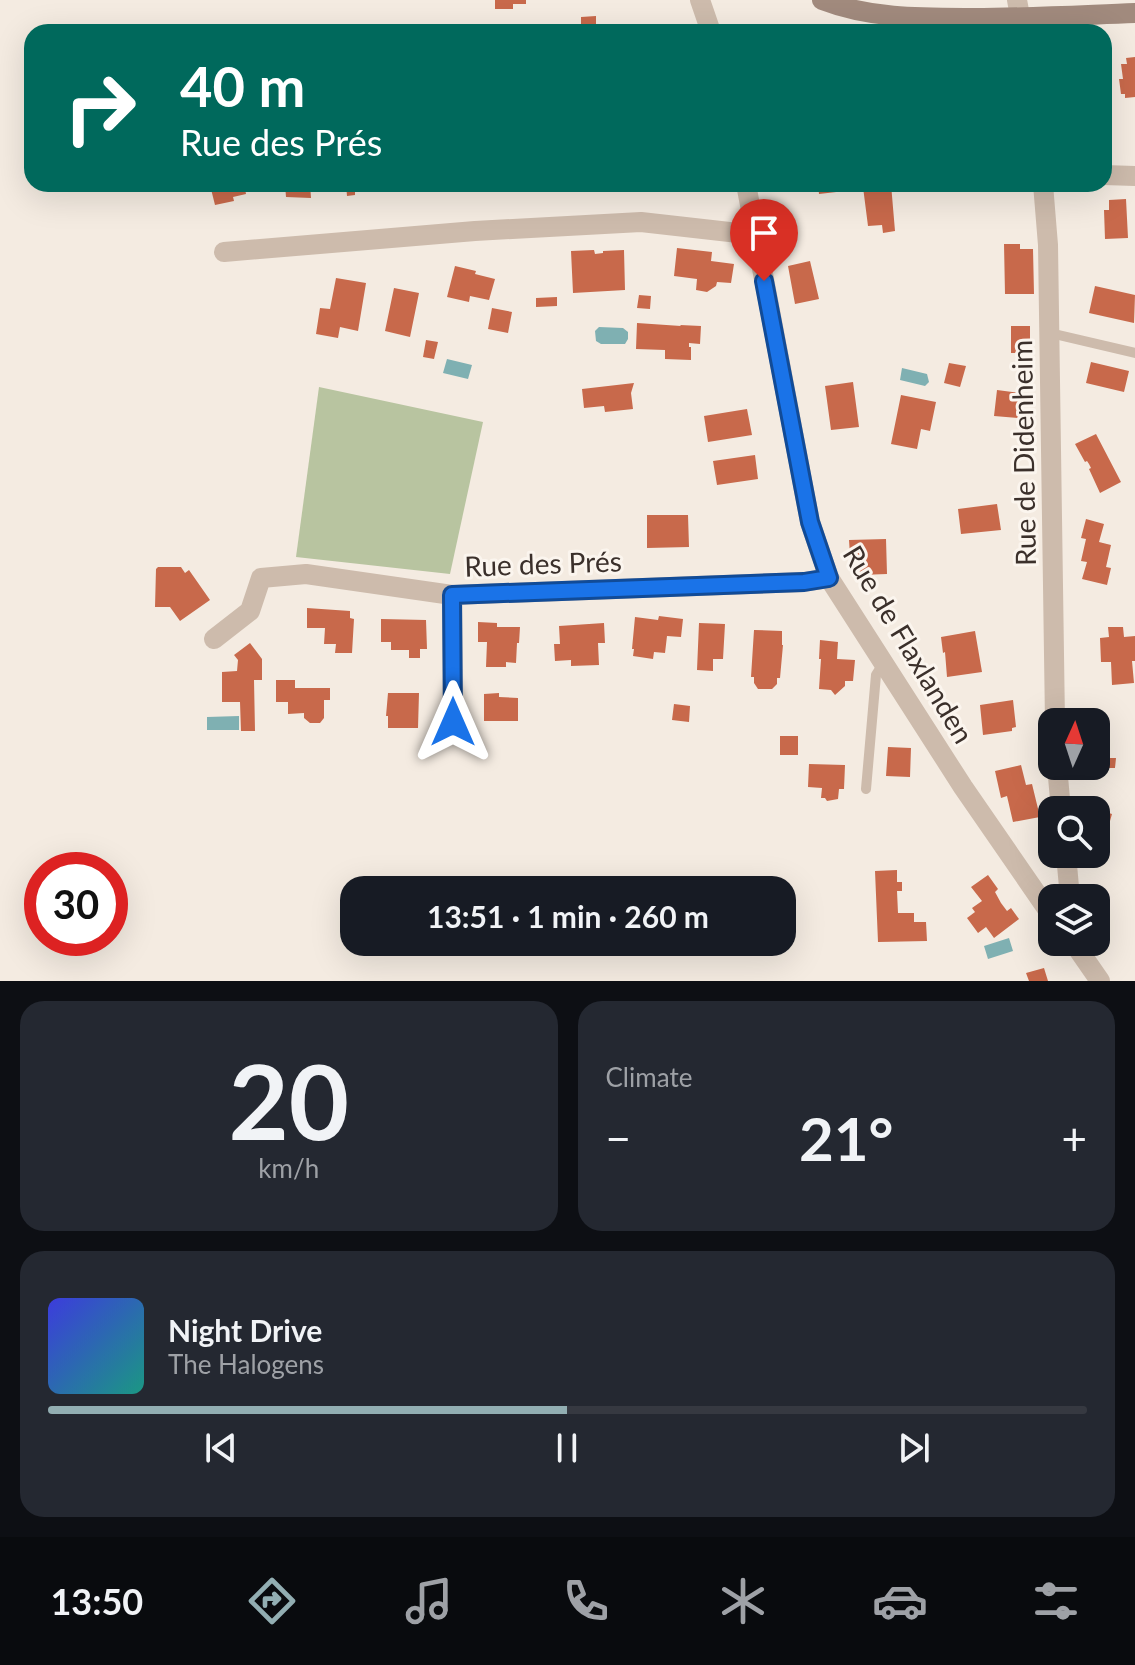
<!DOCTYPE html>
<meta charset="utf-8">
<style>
body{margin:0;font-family:Lato,sans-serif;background:#242831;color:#f1f3f6;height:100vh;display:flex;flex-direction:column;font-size:30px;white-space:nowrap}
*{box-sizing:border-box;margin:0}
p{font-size:26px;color:#9ea1a6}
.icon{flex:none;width:44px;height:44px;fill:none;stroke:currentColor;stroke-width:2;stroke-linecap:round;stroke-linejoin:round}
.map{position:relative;height:981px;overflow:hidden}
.drawer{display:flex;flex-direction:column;gap:20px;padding:20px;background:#0d0f14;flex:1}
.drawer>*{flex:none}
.top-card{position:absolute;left:24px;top:24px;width:1088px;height:168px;border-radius:24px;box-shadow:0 8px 32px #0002;background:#00695c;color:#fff;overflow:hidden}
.needle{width:52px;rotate:3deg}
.controls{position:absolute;left:1038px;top:708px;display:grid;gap:16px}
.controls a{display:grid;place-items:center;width:72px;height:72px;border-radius:16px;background:#171b24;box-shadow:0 8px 32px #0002;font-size:40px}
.speed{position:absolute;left:24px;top:852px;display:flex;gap:16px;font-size:40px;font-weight:700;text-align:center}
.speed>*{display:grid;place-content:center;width:104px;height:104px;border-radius:50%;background:#171b24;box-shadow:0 8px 32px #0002;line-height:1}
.speed .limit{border:12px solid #d22;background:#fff;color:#111}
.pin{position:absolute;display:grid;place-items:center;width:68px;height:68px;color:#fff;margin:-82px -34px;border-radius:50% 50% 50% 0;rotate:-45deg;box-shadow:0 0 8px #0007}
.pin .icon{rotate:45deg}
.me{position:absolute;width:88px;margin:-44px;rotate:0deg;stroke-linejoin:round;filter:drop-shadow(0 0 6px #0008)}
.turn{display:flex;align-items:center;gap:28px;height:168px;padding:0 24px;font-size:36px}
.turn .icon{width:104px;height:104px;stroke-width:2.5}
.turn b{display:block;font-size:56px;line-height:68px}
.big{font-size:60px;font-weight:700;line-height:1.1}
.drawer .widget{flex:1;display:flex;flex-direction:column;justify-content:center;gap:12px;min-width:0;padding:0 28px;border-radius:24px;background:#242831}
.drawer .dial{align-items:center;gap:0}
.dial b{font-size:104px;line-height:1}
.song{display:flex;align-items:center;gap:24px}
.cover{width:96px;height:96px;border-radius:12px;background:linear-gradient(135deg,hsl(240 70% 55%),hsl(170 70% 35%))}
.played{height:8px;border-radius:4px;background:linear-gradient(90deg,#92aeb2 50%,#363941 50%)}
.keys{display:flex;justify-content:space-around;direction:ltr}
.heat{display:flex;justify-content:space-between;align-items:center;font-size:44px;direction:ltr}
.drawer .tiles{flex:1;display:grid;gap:20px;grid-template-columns:1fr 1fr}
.widget:last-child{grid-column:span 2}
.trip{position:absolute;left:340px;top:876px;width:456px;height:80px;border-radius:24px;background:#171b24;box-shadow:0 8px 32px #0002;font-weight:700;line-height:80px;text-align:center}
.dock{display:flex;height:128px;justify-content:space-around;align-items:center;background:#090b0e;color:#9ea1a6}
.dock .icon{width:56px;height:56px}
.dock .on{color:#92aeb2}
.dock b{font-size:36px;color:#f1f3f6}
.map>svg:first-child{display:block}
.green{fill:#b8c4a0}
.water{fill:#7fb0b2}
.building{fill:#c8694b}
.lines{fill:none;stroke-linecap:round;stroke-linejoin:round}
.lane{stroke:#cdbbac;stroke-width:10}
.street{stroke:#cdbbac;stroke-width:20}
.secondary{stroke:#a18a7d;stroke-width:20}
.route-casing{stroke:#114b97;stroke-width:20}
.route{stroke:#1a73e8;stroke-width:14}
.labels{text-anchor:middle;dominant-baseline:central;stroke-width:6;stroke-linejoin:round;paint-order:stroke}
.street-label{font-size:28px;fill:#3b302b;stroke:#fbf5ee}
</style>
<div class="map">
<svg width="1135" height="981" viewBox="0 0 1135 981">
<rect width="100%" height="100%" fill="#f4ebe1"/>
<path class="green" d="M319 387 483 422 450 574 296 557Z"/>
<path class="water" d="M599 327 623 328 628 332V339L625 344H601L596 341 595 331Z
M447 359 472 365 468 379 443 373Z
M902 368 927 374 929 382 925 386 900 380Z
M239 716V730H207V717Z
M1009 938 1013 951 988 959 984 946Z"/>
<path class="building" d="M495 0H526V4H513V9H495Z
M596 16V32H568V26L581 25V17Z
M1135 57V97L1125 98V94H1121L1119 79H1123L1121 64H1127L1126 58Z
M206 184H244L246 194 233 197 234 201 215 205 211 189 207 187Z
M285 184H310L311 198 286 197Z
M346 184H355V195L347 196Z
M818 184H844L845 191 819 194Z
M891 184 895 231 883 233 882 225 868 226 863 187Z
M952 184H979V188L952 190Z
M1126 199 1128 238 1105 239 1104 210H1109V200Z
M1004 244H1020V249H1033L1034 294H1005Z
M677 248 712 252 711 261 734 264 731 283 717 282 716 286 707 292 696 290 697 279 674 276Z
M594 250 595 254 603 253V251L624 250 625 290 573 293 571 251Z
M810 261 819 299 795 304 788 266Z
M455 266 476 271 475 274 495 279 489 300 470 296 469 302 447 297Z
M336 278 366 283 358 331 340 327 338 338 316 334 320 308 330 309Z
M1095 286 1135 295 1134 323 1089 313Z
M394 288 419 293 410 337 385 331Z
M639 295 651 296 650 309 637 308Z
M557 297V306L536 307V298Z
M492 308 512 312 508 333 488 329Z
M637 323 681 326 680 325 701 326 700 344 689 343V347H691V360L665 359V350L636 349Z
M1011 326H1030V353H1011Z
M426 340 438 342 434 359 423 357Z
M1091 362 1129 371 1124 392 1086 383Z
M949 363 966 366 960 387 944 383Z
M853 382 859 427 831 430 825 386Z
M634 383 631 393 633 409 605 412 604 406 584 408 582 389Z
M997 390 1021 393 1018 418 994 416Z
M901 395 936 402 930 431 921 429 917 449 891 444Z
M747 409 752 435 708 442 704 416Z
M1096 434 1121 482 1100 493 1089 469 1091 468 1089 464 1087 461 1085 462 1075 444Z
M755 455 758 479 717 485 713 461Z
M997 504 1001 530 961 534 958 509Z
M647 515H688L689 547 647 548Z
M1086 519 1104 524 1099 542 1111 545 1106 567 1111 568 1107 585 1082 579 1087 562 1081 561 1086 539 1081 538Z
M886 539 887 574 860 575 859 555H850L849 540Z
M158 567H181L185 573 189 570 210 600 180 621 170 607H155L156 569Z
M307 608 350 611V618L354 619 352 653H335L336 644H324L325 628H307Z
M659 616 683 619 681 637 667 636 665 653 654 652 653 659 633 656 634 649H632L635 617 658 620Z
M381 619 426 620 427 649H420V658H409V650H391V642H381Z
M478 622 497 623V627H520L519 643H517L516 663 506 662V667H486L487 642H478Z
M604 623 605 643H598L599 665 571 666V660L555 661 554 644H560L559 626Z
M699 623 725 624 723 659H713V671L697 670Z
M1108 627H1123L1124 637 1135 636V661H1132L1134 683 1112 685 1111 662H1101L1100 638 1109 637Z
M754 630 782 631V645H783L780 678H777V684L772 689H758L754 683V677H751Z
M975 631 982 672 947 677 945 652 943 653 941 637Z
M820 640 838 642 837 659 855 660 853 681H845V686L835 695 831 690 819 689 821 659H819Z
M250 643 262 659V680H254L255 731H241L240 702H222V672L237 671 238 660 234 655Z
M276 680H295V688H330V700H324V718L320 723H310L304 718V713L288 714V702H276Z
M388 693H419L418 728H388V716H386Z
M499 693V697L518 698V721H484V694Z
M1013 700 1016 727 1012 728V731L983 735 980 705Z
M674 704 690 706 689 722 672 720Z
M1096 730H1110V758H1116L1115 768H1096Z
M780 736H798V755H780Z
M888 747 911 748 910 777 886 776Z
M809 764 845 765 844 789H839L838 799 827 801 825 798H821L822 788 808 787Z
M1021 765 1026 785 1032 784 1040 817 1013 822 1007 796 1001 798 995 771Z
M1097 809 1112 814 1106 835 1096 832Z
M897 870V882H902V891H897L898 913H914V922H926L927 941 878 942 875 871Z
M988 875 998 889 995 892 1001 903 1007 911 1011 908 1019 919 994 938 986 927 978 933 967 918 975 912 972 908 982 901 971 887Z
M1044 968 1048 981H1029L1026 973Z"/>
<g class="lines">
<path class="lane" d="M1050 333 1135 353
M866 789 876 675 883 664"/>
<path class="street" d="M700 0 711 32
M1017 0 1023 32
M1104 175 1135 176
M746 184 810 522 829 578 963 787 1052 916
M1043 184 1048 245 1055 722
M224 252 475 231 641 222 756 235
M452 595 453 722
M214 639 250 611 261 578 306 574 452 595 804 582 829 578
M1057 766 1061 810
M1066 854 1070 898
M1073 942 1100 981"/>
<path class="secondary" d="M822 0C871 19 922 18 974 18 1028 18 1081 15 1135 13"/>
</g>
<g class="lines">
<g class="route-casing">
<path id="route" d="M453 722 452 595 804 582 829 578 810 522 764 281"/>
</g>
<use href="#route" class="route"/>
</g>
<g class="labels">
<g class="street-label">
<text transform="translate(1023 453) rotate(-91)">Rue de Didenheim</text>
<text transform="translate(543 563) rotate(-2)">Rue des Prés</text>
<text transform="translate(909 644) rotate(59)">Rue de Flaxlanden</text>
</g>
</g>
</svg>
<div class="controls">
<a><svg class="needle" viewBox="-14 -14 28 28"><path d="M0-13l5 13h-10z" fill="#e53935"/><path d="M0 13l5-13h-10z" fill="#9ea1a6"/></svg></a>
<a><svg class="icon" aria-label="search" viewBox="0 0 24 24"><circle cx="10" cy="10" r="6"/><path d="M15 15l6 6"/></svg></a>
<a><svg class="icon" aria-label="layers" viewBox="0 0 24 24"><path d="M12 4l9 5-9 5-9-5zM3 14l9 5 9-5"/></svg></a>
</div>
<div class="speed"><div class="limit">30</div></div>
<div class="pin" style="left:764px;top:281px;background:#d93025"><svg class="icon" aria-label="arrive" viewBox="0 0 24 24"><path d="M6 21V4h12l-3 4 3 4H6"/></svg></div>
<svg class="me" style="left:453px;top:722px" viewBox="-20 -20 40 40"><path d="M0-17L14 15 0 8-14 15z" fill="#1a73e8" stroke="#fff" stroke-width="4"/></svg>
<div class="trip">13:51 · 1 min · 260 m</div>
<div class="top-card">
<div class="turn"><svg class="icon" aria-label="right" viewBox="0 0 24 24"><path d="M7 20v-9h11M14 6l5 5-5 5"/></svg><div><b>40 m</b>Rue des Prés</div></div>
</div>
</div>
<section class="drawer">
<div class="tiles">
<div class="widget dial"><b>20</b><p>km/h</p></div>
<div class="widget"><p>Climate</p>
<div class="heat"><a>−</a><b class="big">21°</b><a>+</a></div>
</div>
<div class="widget">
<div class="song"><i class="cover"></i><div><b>Night Drive</b><p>The Halogens</p></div></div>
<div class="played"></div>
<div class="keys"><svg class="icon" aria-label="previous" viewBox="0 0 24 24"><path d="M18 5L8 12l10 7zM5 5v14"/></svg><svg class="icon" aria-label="pause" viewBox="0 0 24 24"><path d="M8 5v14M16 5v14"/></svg><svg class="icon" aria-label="next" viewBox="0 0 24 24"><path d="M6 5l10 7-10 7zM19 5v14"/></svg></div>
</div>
</div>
</section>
<nav class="dock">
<b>13:50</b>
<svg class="icon on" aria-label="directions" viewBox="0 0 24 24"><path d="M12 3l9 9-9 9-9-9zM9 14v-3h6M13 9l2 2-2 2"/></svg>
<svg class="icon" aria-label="music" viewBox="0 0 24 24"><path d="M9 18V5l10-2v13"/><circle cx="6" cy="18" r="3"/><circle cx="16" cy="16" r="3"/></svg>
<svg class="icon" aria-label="phone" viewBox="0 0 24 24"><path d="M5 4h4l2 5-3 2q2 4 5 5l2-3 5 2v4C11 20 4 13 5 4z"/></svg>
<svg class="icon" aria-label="climate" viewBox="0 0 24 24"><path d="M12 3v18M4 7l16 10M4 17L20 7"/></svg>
<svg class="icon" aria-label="car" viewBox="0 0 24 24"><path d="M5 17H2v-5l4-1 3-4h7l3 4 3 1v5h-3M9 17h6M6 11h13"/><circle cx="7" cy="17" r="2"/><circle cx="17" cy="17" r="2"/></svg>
<svg class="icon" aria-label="filters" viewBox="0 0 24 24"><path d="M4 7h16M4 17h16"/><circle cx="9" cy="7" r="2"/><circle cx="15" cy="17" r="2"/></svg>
</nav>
